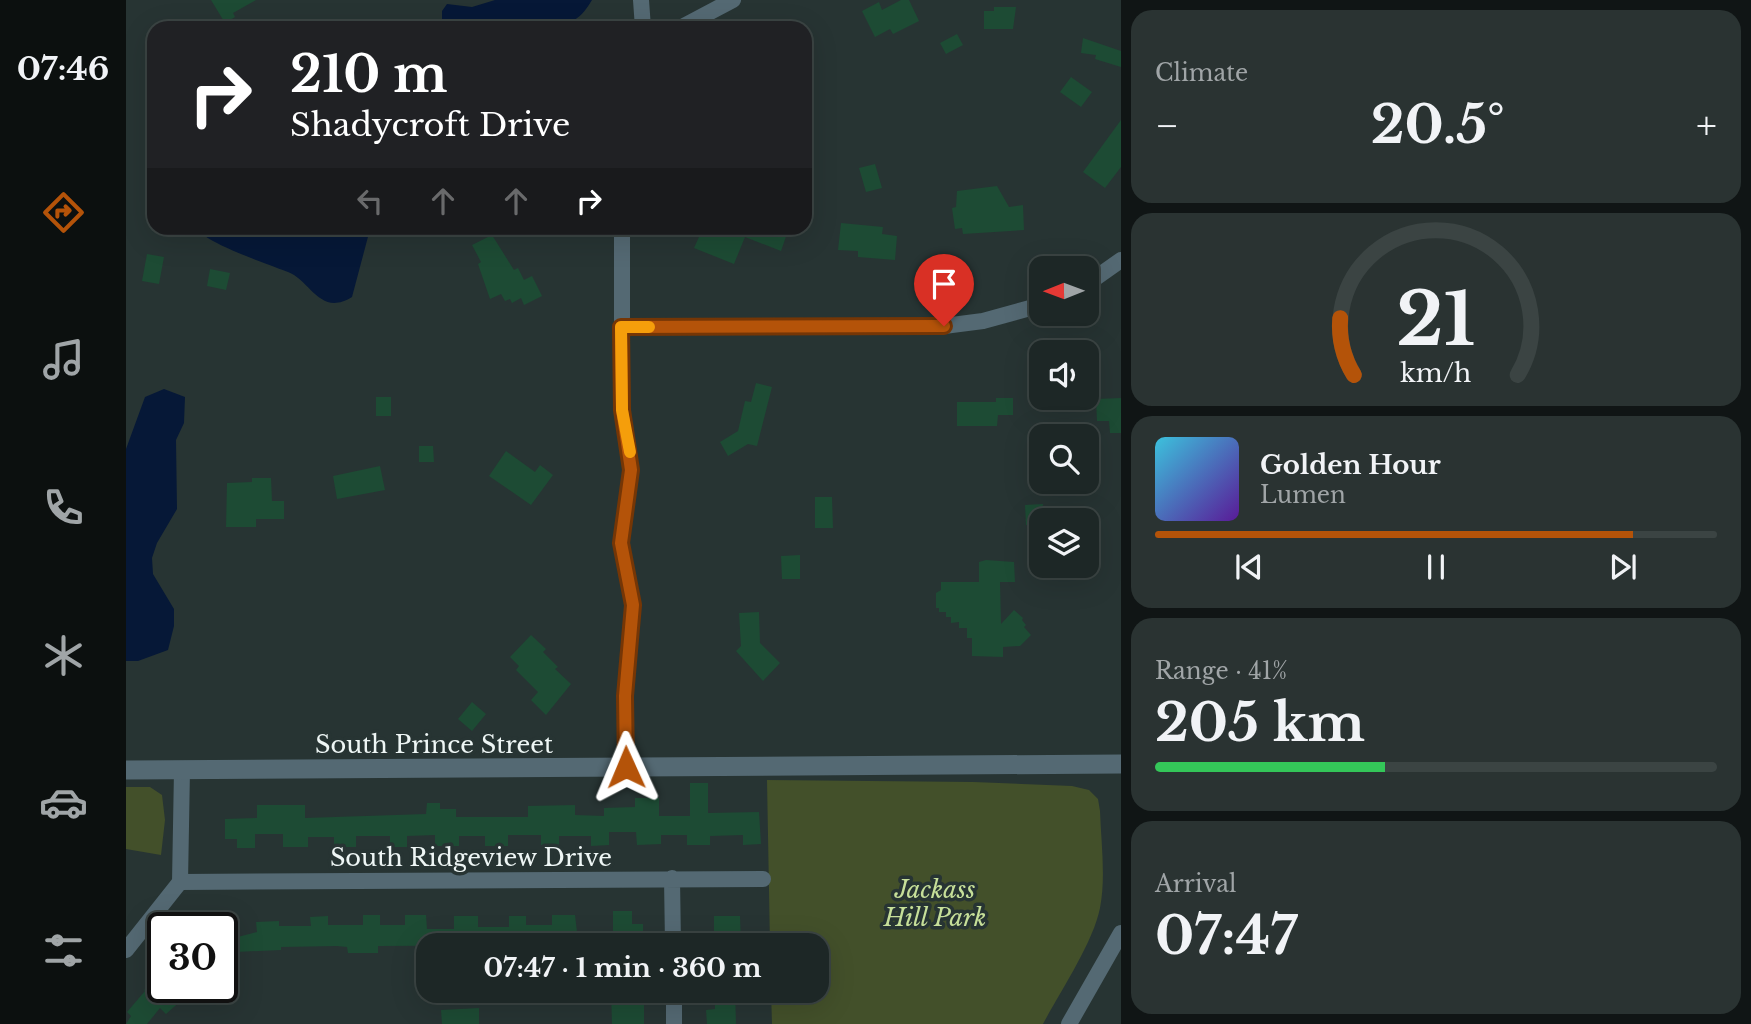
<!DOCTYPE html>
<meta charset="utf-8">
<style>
body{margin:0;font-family:"Libre Baskerville",serif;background:#2a3332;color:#f1f3f6;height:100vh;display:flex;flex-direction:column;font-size:26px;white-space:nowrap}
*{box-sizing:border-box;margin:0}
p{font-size:23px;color:#a0a5a7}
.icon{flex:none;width:38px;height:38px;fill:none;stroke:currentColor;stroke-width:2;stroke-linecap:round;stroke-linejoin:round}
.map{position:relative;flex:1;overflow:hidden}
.panel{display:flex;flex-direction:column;gap:10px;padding:10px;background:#101515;width:630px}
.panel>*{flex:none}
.top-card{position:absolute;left:21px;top:21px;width:665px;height:214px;border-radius:21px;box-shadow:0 7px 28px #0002,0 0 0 2px #3b4443;background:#202124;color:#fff;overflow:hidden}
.needle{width:46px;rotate:269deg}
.buttons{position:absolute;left:903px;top:256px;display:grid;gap:14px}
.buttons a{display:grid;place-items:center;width:70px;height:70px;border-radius:14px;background:#1d2726;box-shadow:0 7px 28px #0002,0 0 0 2px #3b4443;font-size:35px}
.speed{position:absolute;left:21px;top:912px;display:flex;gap:14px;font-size:35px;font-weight:700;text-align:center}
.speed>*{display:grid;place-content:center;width:91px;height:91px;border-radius:50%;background:#1d2726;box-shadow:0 7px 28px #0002,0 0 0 2px #3b4443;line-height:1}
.speed .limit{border:4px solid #111;border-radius:10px;background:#fff;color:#111}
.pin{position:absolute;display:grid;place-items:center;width:60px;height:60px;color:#fff;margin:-72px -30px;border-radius:50% 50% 50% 0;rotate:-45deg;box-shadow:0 0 7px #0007}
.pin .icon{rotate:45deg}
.me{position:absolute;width:77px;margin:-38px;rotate:359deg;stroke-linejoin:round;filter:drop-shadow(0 0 5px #0008)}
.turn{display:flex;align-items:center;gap:24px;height:147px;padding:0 28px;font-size:32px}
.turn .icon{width:91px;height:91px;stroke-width:2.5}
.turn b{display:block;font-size:49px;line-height:60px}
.lanes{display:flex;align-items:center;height:66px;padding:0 28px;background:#0003;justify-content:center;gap:35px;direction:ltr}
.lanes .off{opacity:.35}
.big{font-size:52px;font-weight:800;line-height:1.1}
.panel .card{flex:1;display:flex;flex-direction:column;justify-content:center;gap:10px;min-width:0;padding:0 24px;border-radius:21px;background:#2a3332}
.panel .dial{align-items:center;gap:0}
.dial svg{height:182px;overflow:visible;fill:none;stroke:#3b4443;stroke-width:7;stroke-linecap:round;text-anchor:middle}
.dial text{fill:#f1f3f6;stroke:none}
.song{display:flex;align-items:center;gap:21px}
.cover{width:84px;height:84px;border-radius:10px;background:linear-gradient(135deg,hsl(190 70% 55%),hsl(270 70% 35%))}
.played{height:7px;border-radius:4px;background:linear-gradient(90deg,#b45309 85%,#3b4443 85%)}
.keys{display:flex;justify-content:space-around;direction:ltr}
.heat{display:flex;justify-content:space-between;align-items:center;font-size:38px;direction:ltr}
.charge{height:10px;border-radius:5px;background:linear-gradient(90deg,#34c759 41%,#3b4443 0)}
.trip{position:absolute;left:290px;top:933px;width:413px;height:70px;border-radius:21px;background:#1d2726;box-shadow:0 7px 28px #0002,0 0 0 2px #3b4443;font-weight:800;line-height:70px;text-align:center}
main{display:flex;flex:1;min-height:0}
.dock{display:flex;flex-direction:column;width:126px;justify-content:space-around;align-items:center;background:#0c100f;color:#a0a5a7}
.dock .icon{width:49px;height:49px}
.dock .active{color:#b45309}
.dock b{font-size:32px;color:#f1f3f6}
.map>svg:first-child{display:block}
.green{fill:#43502a}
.water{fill:#061837}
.building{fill:#1d4b34}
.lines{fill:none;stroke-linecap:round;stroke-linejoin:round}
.minor{stroke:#546973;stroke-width:16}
.tertiary{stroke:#546973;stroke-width:19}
.route-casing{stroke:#753606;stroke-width:18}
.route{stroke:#b45309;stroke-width:12}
.slow{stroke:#f59e0b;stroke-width:12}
.labels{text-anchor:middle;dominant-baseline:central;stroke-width:7;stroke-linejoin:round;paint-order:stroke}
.street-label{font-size:24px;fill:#eef6f5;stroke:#273433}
.park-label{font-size:24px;font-style:italic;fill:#c6df99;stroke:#273433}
</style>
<main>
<nav class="dock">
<b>07:46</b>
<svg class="icon active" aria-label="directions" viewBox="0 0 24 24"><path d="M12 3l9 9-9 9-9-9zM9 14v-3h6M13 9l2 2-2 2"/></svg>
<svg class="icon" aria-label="music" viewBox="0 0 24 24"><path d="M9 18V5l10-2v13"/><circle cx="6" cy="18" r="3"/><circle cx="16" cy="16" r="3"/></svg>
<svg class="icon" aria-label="phone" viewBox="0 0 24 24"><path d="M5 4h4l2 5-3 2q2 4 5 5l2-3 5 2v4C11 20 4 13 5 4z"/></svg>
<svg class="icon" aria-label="climate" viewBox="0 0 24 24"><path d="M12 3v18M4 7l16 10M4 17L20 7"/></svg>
<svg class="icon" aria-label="car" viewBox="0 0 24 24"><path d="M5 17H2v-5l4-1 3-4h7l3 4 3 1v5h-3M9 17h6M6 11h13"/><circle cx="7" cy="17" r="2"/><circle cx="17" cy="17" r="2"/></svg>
<svg class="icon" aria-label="filters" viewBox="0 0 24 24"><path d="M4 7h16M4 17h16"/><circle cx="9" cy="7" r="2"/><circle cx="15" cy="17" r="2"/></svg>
</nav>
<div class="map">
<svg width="995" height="1024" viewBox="0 0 995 1024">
<rect width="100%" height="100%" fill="#273433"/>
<path class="green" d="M641 780 847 782 946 786 963 790 972 799 974 811C975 842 980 877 974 908 967 943 934 992 917 1024H646L645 991 691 990V945H644Z
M0 787H24L36 795 39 820 35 855 0 849Z"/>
<path class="water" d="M369 0H466C461 8 456 16 448 20 412 36 354 28 316 28V11L321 4 346 7Z
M72 228H243V233L226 297C194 317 185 281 162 272 145 265 75 242 72 228Z
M38 389 59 397 58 423 50 440 51 509 31 543 26 558 27 574 48 609V626L42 650 12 661H0V449L19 397Z"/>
<path class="building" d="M85 0H130L107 13 109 17 99 23Z
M775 0H783L793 21 767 34 764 29 749 37 736 11 753 2 756 10Z
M868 7H890L887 29H858V11H868Z
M831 34 837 45 820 54 814 43Z
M957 38 995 51V67L969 59 970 55 955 53Z
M945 77 966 92 955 107 934 92Z
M995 120V167L979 188 957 172Z
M749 164 756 188 740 192 733 168Z
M871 186 883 207 897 205 898 230 837 234 836 228 829 229 826 208 830 207 831 191Z
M715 223 757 227 756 234 771 236 769 260 732 257V251L712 250Z
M577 228H585L604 235 605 232 596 228H663L655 251 619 237 608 264 568 248Z
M366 235 388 270 392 268 398 280 406 276 416 296 398 305 395 298 386 303 384 299 379 301 375 294 364 299 352 264 355 262 346 245Z
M21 254 38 257 33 284 16 281Z
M84 269 104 273 100 290 81 286Z
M630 383 646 387 631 446 622 444 602 456 594 442 612 431 619 401 625 402Z
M250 397H265V416H250Z
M870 398H887V415H872L871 426H831V402H870Z
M995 398V433H984L983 421H971L970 399Z
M293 446H307L308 462H293Z
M380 451 409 472 414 465 427 475 405 505 363 476Z
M254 466 259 490 211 499 207 476Z
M126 478H145L146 501H158V519H130V527H100L101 483 126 482Z
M689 497H706L707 528H689Z
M917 504 915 524 900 525 899 505Z
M674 555V579H656L655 556Z
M860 560 888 562 889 582H874L875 624 888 610 897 618 896 620 900 625 898 627 905 635 894 646 877 647V657L846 656V638H841V628H833V622L825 623V617H820V612H813V608H810V593L815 590V582H853V562Z
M633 612 634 643 654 663 637 681 610 651 615 646 613 613Z
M405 635 420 649 417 652 432 667 429 669 445 684 420 715 405 700 412 692 390 670 393 666 384 657Z
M346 702 360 714 346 731 332 719Z
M564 783H582V813L633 812 635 844 617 845V835L584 836V845H561V835H535V844L511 845 510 832H483V845L465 846V836H433V845H415V835H382V846H359V836H333V846H309V835L281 836V847H264V836H230V847H208V837H182V847H157V834H129V848H111V839H99V819L131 818V805H179V818L300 814 301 803H314V809H330V817H402V806L449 805V815L478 816V808L509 807V798H533V816H564Z
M487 911H506V924H517V945H487Z
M237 915H254V925H279V915H300L301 929H328V916H352V927H383V916H400V925H426V915H449L451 932 449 944 441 945 252 946V953H222L221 947 211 946 155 947V950L109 952 112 962 96 967V922L104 939 131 932 130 922 153 921V926H185L184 917 202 916V925H237Z
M588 916H614L615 945H579L578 932H588Z
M37 973V987H48L58 998 40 1014 34 1008 21 1024H0L5 1016 1 1012 19 991 18 990Z
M485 990H518V1024H486Z
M589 990H609L610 1024H581L580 1010 589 1009Z
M353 1008V1024H316L315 1010Z"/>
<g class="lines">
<path class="minor" d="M515 0 517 28
M554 28 607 0
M496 228V410L505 470 495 543 507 605 499 696 500 767
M961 284 995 260
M495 327 818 326 857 321 915 305
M546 878 547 945
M54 882 637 879
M0 950 54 882 56 770
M548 990V1024
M943 1024 995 933"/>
<path class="tertiary" d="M0 770 995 764"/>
</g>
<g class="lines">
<g class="route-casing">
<path id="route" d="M500 767 499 696 507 605 495 543 505 470 496 410 495 327 818 326"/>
</g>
<use href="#route" class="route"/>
<path class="slow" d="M504 452 496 410 495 327H523"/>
</g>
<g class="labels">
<g class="street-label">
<text x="308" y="744">South Prince Street</text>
<text x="345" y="857">South Ridgeview Drive</text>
</g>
<g class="park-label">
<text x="809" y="889">Jackass<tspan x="809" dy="28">Hill Park</tspan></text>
</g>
</g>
</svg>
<div class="buttons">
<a><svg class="needle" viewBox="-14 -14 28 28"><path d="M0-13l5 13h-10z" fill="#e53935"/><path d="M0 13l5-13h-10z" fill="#a0a5a7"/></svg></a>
<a><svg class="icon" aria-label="sound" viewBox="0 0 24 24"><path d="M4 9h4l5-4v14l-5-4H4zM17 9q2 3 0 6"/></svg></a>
<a><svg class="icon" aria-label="search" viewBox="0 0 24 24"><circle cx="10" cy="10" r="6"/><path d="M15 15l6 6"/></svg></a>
<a><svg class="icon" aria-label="layers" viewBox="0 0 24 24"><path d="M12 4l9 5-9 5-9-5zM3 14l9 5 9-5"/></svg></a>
</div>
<div class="speed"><div class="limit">30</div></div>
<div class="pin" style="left:818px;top:326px;background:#d93025"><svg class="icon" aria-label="arrive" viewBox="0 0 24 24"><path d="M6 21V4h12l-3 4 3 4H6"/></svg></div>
<svg class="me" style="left:500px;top:767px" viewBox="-20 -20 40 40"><path d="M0-17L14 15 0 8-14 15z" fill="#b45309" stroke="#fff" stroke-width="4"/></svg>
<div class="trip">07:47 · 1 min · 360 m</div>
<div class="top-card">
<div class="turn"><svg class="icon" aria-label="right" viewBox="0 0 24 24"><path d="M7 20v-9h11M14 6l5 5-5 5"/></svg><div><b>210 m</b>Shadycroft Drive</div></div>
<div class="lanes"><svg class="icon off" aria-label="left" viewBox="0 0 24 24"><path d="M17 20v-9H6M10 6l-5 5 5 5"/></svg><svg class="icon off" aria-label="ahead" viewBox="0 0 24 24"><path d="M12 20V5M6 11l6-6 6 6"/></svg><svg class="icon off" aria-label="ahead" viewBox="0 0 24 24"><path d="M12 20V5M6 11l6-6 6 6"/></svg><svg class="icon" aria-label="right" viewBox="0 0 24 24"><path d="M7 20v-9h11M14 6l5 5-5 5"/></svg></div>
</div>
</div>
<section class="panel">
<div class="card"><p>Climate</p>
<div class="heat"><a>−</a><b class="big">20.5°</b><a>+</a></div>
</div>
<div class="card dial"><svg viewBox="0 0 100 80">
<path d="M14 69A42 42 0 1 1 86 69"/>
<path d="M14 69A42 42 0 0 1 8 44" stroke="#b45309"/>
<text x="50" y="56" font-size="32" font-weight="700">21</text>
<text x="50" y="72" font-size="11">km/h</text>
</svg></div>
<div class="card">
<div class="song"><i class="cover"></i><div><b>Golden Hour</b><p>Lumen</p></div></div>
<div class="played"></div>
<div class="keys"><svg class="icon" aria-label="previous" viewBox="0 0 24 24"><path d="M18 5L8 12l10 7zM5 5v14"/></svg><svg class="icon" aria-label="pause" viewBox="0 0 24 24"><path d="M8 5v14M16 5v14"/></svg><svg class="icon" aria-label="next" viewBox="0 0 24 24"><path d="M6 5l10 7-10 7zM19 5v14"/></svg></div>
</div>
<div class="card"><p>Range · 41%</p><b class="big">205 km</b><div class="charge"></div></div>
<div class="card"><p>Arrival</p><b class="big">07:47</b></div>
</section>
</main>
